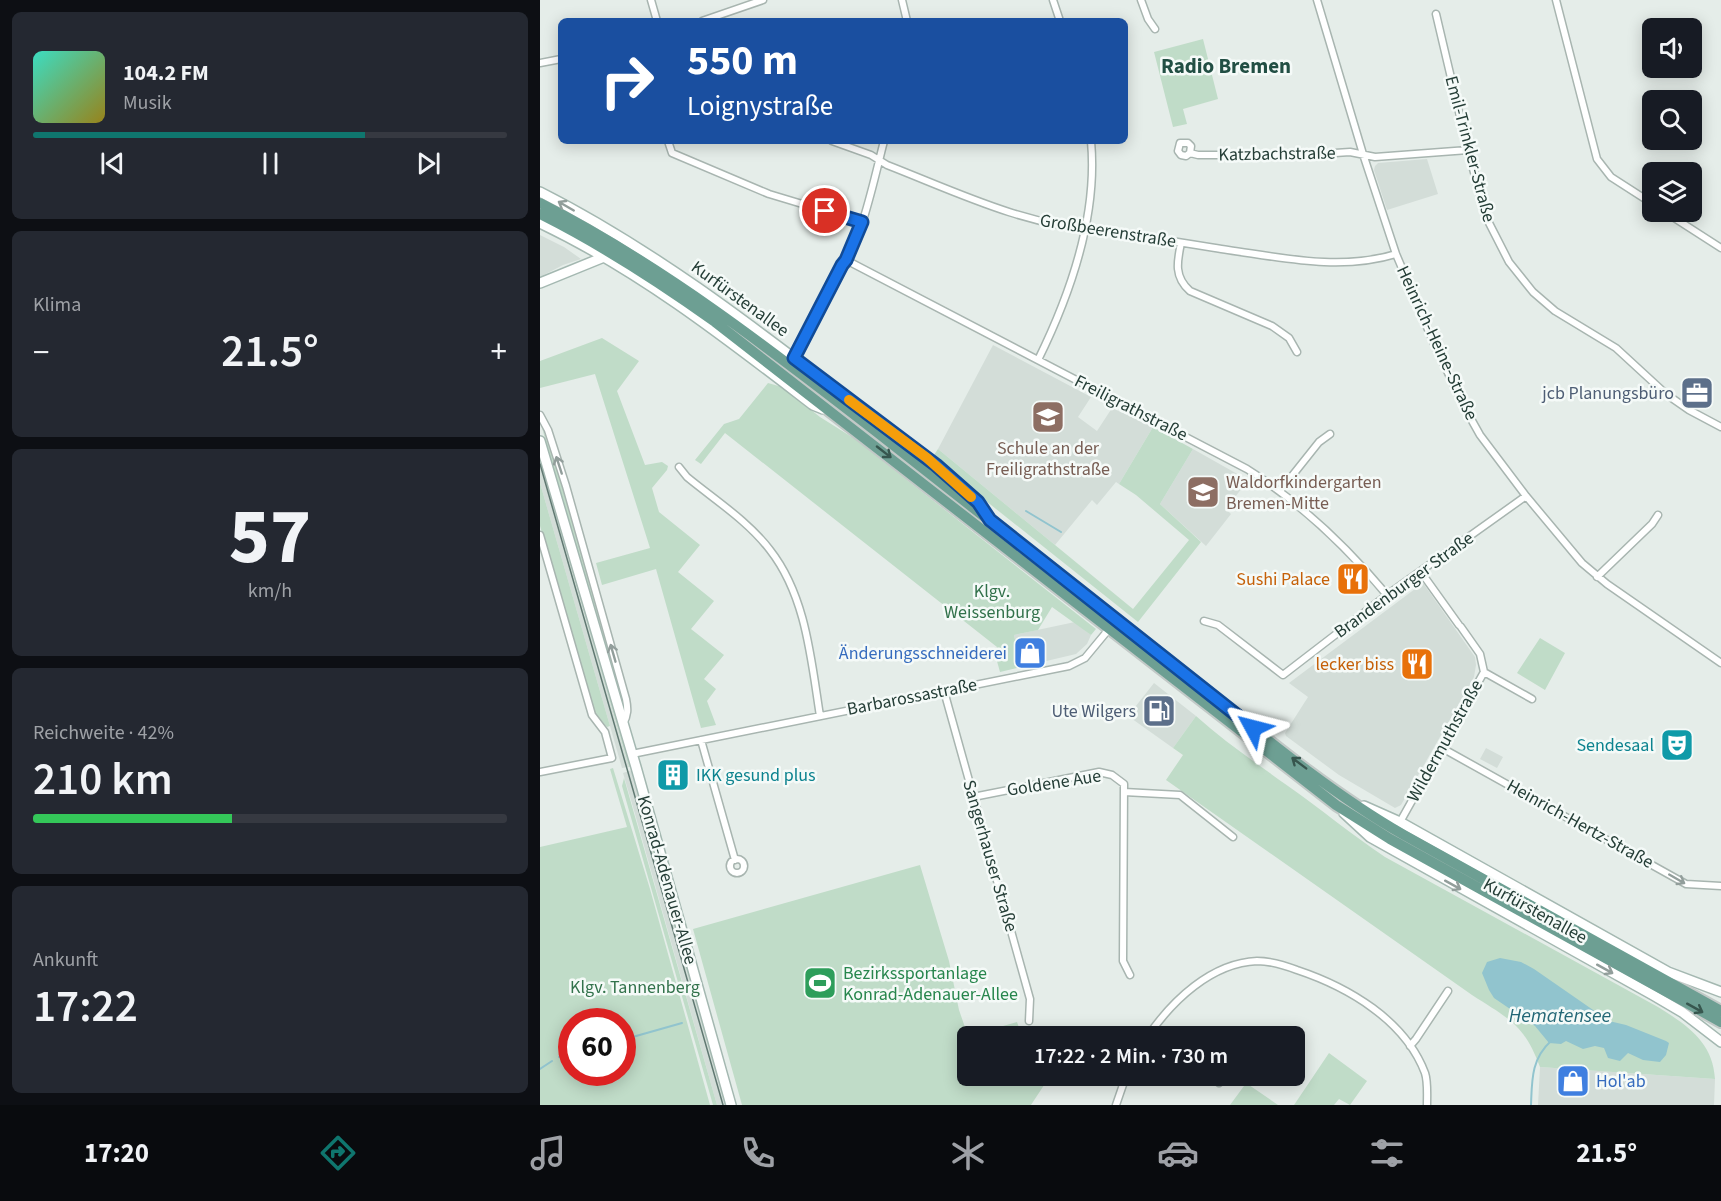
<!DOCTYPE html>
<html lang="de">
<meta charset="utf-8">
<style>
body{margin:0;font-family:"Source Sans 3",sans-serif;background:#242831;color:#f1f3f6;height:100vh;display:flex;flex-direction:column;font-size:22px;white-space:nowrap}
*{box-sizing:border-box;margin:0}
p{font-size:20px;color:#9ea1a6}
.icon{flex:none;width:33px;height:33px;fill:none;stroke:currentColor;stroke-width:2;stroke-linecap:round;stroke-linejoin:round}
.map{position:relative;flex:1;overflow:hidden}
.drawer{display:flex;flex-direction:column;gap:12px;padding:12px;background:#0d0f14;width:540px}
.drawer>*{flex:none}
.banner{position:absolute;left:18px;top:18px;width:570px;height:126px;border-radius:9px;box-shadow:0 3px 15px #0003;background:#1a4fa0;color:#fff;overflow:hidden}
.controls{position:absolute;left:1102px;top:18px;display:grid;gap:12px}
.controls a{display:grid;place-items:center;width:60px;height:60px;border-radius:9px;background:#171b24;box-shadow:0 3px 15px #0003;font-size:30px}
.speed{position:absolute;left:18px;top:1008px;display:flex;gap:12px;font-size:30px;font-weight:700;text-align:center}
.speed>*{display:grid;place-content:center;width:78px;height:78px;border-radius:50%;background:#171b24;box-shadow:0 3px 15px #0003;line-height:1}
.speed .limit{border:9px solid #d22;background:#fff;color:#111}
.pin{position:absolute;display:grid;place-items:center;width:51px;height:51px;color:#fff;margin:-26px;border:3px solid #fff;border-radius:50%;box-shadow:0 2px 6px #0007}
.me{position:absolute;width:66px;margin:-33px;rotate:308deg;stroke-linejoin:round;filter:drop-shadow(0 0 4px #0008)}
.turn{display:flex;align-items:center;gap:21px;height:126px;padding:0 30px;font-size:27px}
.turn .icon{width:78px;height:78px;stroke-width:2.5}
.turn b{display:block;font-size:42px;line-height:51px}
.big{font-size:45px;font-weight:600;line-height:1.1}
.drawer .tile{flex:1;display:flex;flex-direction:column;justify-content:center;gap:9px;min-width:0;padding:0 21px;border-radius:9px;background:#242831}
.drawer .dial{align-items:center;gap:0}
.dial b{font-size:78px;line-height:1}
.song{display:flex;align-items:center;gap:18px}
.cover{width:72px;height:72px;border-radius:9px;background:linear-gradient(135deg,hsl(170 70% 55%),hsl(50 70% 35%))}
.played{height:6px;border-radius:3px;background:linear-gradient(90deg,#0f766e 70%,#363941 70%)}
.keys{display:flex;justify-content:space-around;direction:ltr}
.heat{display:flex;justify-content:space-between;align-items:center;font-size:33px;direction:ltr}
.charge{height:9px;border-radius:4px;background:linear-gradient(90deg,#34c759 42%,#363941 0)}
.trip{position:absolute;left:417px;top:1026px;width:348px;height:60px;border-radius:9px;background:#171b24;box-shadow:0 3px 15px #0003;font-weight:600;line-height:60px;text-align:center}
.menu{display:flex;height:96px;justify-content:space-around;align-items:center;background:#090b0e;color:#9ea1a6}
.menu .icon{width:42px;height:42px}
.menu .active{color:#0f766e}
.menu b{font-size:27px;color:#f1f3f6}
main{display:flex;flex:1;min-height:0}
.map>svg:first-child{display:block}
.built{fill:#d3ddd8}
.green{fill:#c0dcc8;fill-rule:evenodd}
.water{fill:#91c4ce}
.lines{fill:none;stroke-linecap:round;stroke-linejoin:round}
.stream{stroke:#91c4ce;stroke-width:2}
.minor-casing{stroke:#a8b5b0;stroke-width:9}
.secondary-casing{stroke:#a4b8b1;stroke-width:12}
.primary-casing{stroke:#c2c9c7;stroke-width:14}
.minor{stroke:#fff;stroke-width:6}
.secondary{stroke:#fff;stroke-width:9}
.primary{stroke:#6d9f93;stroke-width:10}
.tram{stroke:#607972;stroke-width:1.5}
.oneway{stroke:#929e9b}
.oneway2{stroke:#37564e}
.route-casing{stroke:#114b97;stroke-width:15}
.route{stroke:#1a73e8;stroke-width:10}
.slow{stroke:#f59e0b;stroke-width:10}
.labels{text-anchor:middle;dominant-baseline:central;stroke-width:5;stroke-linejoin:round;paint-order:stroke}
.street-label{font-size:18px;fill:#253e37;stroke:#f5faf8}
.service-label{font-size:18px;fill:#4e5e75;stroke:#f5faf8;text-anchor:end}
.education-label{font-size:18px;fill:#785e54;stroke:#f5faf8}
.food-label{font-size:18px;fill:#c56008;stroke:#f5faf8;text-anchor:end}
.park-label{font-size:18px;fill:#32724b;stroke:#f5faf8}
.shop-label{font-size:18px;fill:#366cbe;stroke:#f5faf8;text-anchor:end}
.culture-label{font-size:18px;fill:#0d838f;stroke:#f5faf8;text-anchor:end}
.leisure-label{font-size:18px;fill:#27864d;stroke:#f5faf8;text-anchor:start}
.water-label{font-size:20px;font-style:italic;fill:#236776;stroke:#f5faf8}
.quarter-label{font-size:21px;font-weight:bold;fill:#224f44;stroke:#f5faf8}
</style>
<main>
<section class="drawer">
<div class="tile">
<div class="song"><i class="cover"></i><div><b>104.2 FM</b><p>Musik</p></div></div>
<div class="played"></div>
<div class="keys"><svg class="icon" aria-label="previous" viewBox="0 0 24 24"><path d="M18 5L8 12l10 7zM5 5v14"/></svg><svg class="icon" aria-label="pause" viewBox="0 0 24 24"><path d="M8 5v14M16 5v14"/></svg><svg class="icon" aria-label="next" viewBox="0 0 24 24"><path d="M6 5l10 7-10 7zM19 5v14"/></svg></div>
</div>
<div class="tile"><p>Klima</p>
<div class="heat"><a>−</a><b class="big">21.5°</b><a>+</a></div>
</div>
<div class="tile dial"><b>57</b><p>km/h</p></div>
<div class="tile"><p>Reichweite · 42%</p><b class="big">210 km</b><div class="charge"></div></div>
<div class="tile"><p>Ankunft</p><b class="big">17:22</b></div>
</section>
<div class="map">
<svg width="1181" height="1105" viewBox="0 0 1181 1105">
<rect width="100%" height="100%" fill="#e5ede9"/>
<path class="built" d="M887 159 898 194 847 210 834 170 835 166 838 163Z
M0 235 24 247 41 259 23 265 0 277Z
M453 345 551 397 538 417 557 431 572 408 613 427 579 484 576 482 557 505 552 500 515 545 398 449Z
M653 449 708 480 686 509 691 514 666 546 620 504Z
M0 460 7 482 89 767 82 768 70 726 0 483Z
M883 583 935 657 936 665 934 677 928 688 861 805 855 808 799 775 746 736 745 733 768 697 749 683Z
M535 622 551 635 547 644 536 654 481 667 474 635Z
M614 683 656 716 633 748 588 716Z
M946 748 963 757 957 768 940 759Z
M92 770 104 812 102 813 185 1105H177L95 814 83 773Z
M1000 1067 1175 1079 1174 1105H998Z"/>
<path class="green" d="M663 39 678 99 643 109 647 124 633 127 614 52Z
M62 338 99 361 77 391 105 465 122 462 128 466 127 470 112 488 119 512 160 545 138 572 174 601 151 629 184 655 164 679 176 689 167 701 176 725 161 728 116 569 62 585 56 563 110 548 55 374 0 388V361Z
M228 383 242 387 280 417 315 439 556 629 551 635 512 607 498 630 474 635 481 667 460 672 455 654 457 647 185 433 161 464 155 460 184 424 199 419Z
M0 421 20 479 83 699V710Z
M613 427 653 449 620 504 661 542 598 622 392 458 398 449 593 609 649 540 596 495 579 484Z
M0 453 9 481 91 766 89 767 0 460Z
M0 483 70 726 67 727 53 711 0 526Z
M1000 638 1025 653 1005 690 977 673Z
M656 716C685 742 716 763 748 786 781 809 812 835 845 857L1118 1007C1147 1025 1173 1042 1175 1079L1000 1067C984 1024 969 1019 932 995L626 780 643 755 633 748Z
M73 768 110 889 170 1105H0V847L87 827 70 769ZM32 1022H82V1072H32Z
M84 778 177 1105H173L82 786Z
M104 812 187 1105H185L102 813Z
M380 865 409 961 419 1010 428 1036 477 1022 482 1036H428V1076H510L491 1105H202L153 929Z
M789 1053 827 1081 810 1105 799 1099 794 1105H754Z
M709 1085 738 1105H690L704 1086Z"/>
<path class="water" d="M960 958 981 962 994 969 1069 1021 1086 1025 1126 1041 1129 1043 1126 1055 1120 1062 1103 1060 1088 1053 1080 1061 1068 1058 1064 1048 1055 1046 1043 1049 1026 1041 1021 1044 1009 1043 995 1026 954 998 949 990 942 973 947 962Z"/>
<g class="lines">
<path class="stream" d="M486 511 521 532
M82 1040 142 1023
M19 1057 32 1054
M0 1069 12 1061
M991 1105C992 1081 991 1059 1011 1041"/>
<g class="minor-casing">
<path id="minor" d="M111 0 117 21
M362 0 367 21
M513 0 520 21
M601 0 608 19 615 29
M777 0 823 154 856 254 895 346 926 410 940 435 986 496 1042 563 1067 584 1181 663
M1016 0 1057 159 1071 177 1113 204
M896 14 928 150 946 217 969 262 993 292 1015 311 1076 348 1126 394 1149 410 1181 427
M162 21 223 0
M0 63 21 59
M128 141 132 153 229 194 322 222
M292 141 331 155 347 165C414 191 483 225 557 230 601 236 644 243 688 250 744 258 801 271 856 254
M650 153 651 146 648 143H640L638 151 641 155 646 156 650 153 658 155H765L810 152 835 157 928 150
M1125 212 1181 248
M641 243C637 262 634 277 650 291L732 326 749 338 757 352
M306 260 707 469C761 503 806 546 847 595
M254 358 302 265C321 245 336 171 344 141
M498 360C531 293 558 216 551 141
M0 415 8 430 26 486 86 699C88 709 88 715 83 724
M139 467 147 477C175 500 208 521 230 550 266 596 271 659 280 716
M740 491 779 442 790 434
M0 535 52 715 65 732 72 758 0 772
M881 572 919 625
M1057 577 1112 524 1118 515
M664 621 678 625 743 675 847 595 986 496
M944 672 992 699
M404 691 490 999 489 1021
M161 740 195 860
M902 748 1146 884 1181 886
M92 754 529 666 545 658 569 629
M584 792 640 795 693 837
M433 797 559 772 572 775 584 784 583 961 590 975
M860 822 944 672 940 654 921 627
M190 866a7 7 0 1 1 14 0a7 7 0 1 1-14 0Z
M613 1029 625 1036
M608 1036C632 1001 671 963 717 961 731 961 744 965 757 970 808 987 865 1020 885 1073 888 1082 887 1095 887 1105
M870 1046 876 1039 908 991
M676 1076 679 1083
M576 1105 586 1076"/>
</g>
<g class="secondary-casing">
<path id="secondary" d="M0 192C119 252 225 336 331 417 358 437 385 456 409 479 425 493 436 499 448 517
M0 223C99 270 186 338 273 405L283 409
M0 283 64 257
M0 441 96 767 191 1105
M824 806 860 822 1128 972 1181 992
M804 813 830 837 1113 995 1142 1012 1181 1042"/>
</g>
<g class="primary-casing">
<path id="primary" d="M0 203C122 265 230 349 338 433 438 512 539 591 639 669 712 727 784 789 864 835L1181 1011
M0 214C62 245 119 282 175 322L796 805 850 839 1181 1022"/>
</g>
<use href="#minor" class="minor"/>
<use href="#secondary" class="secondary"/>
<use href="#primary" class="primary"/>
<path class="tram" d="M0 464 183 1105"/>
</g>
<defs><path id="oneway-shaft" d="M-6 0H5M1.5-3L5.5 0L1.5 3" fill="none" stroke-width="1.6" stroke-linecap="round" stroke-linejoin="round" transform="scale(1.5)"/></defs>
<g class="oneway">
<use href="#oneway-shaft" transform="translate(26 206) rotate(-150)"/>
<use href="#oneway-shaft" transform="translate(19 465) rotate(-108)"/>
<use href="#oneway-shaft" transform="translate(73 653) rotate(-106)"/>
<use href="#oneway-shaft" transform="translate(1137 879) rotate(30)"/>
<use href="#oneway-shaft" transform="translate(913 885) rotate(29)"/>
<use href="#oneway-shaft" transform="translate(1065 969) rotate(29)"/>
</g>
<g class="oneway2">
<use href="#oneway-shaft" transform="translate(344 452) rotate(38)"/>
<use href="#oneway-shaft" transform="translate(759 763) rotate(-143)"/>
<use href="#oneway-shaft" transform="translate(1155 1008) rotate(29)"/>
</g>
<g class="lines">
<g class="route-casing">
<path id="route" d="M285 211 322 222 306 260 302 265 254 358 396 465 438 502 450 520 713 728"/>
</g>
<use href="#route" class="route"/>
<path class="slow" d="M309 400 387 458 431 497"/>
</g>
<defs>
<g id="office-square" transform="scale(1.725)"><rect x="-9" y="-9" width="18" height="18" rx="4" fill="#5c6f8a" stroke="#f5faf8"/><path d="M-6-3h4V-5.5h4V-3h4V5H-6ZM-1-4.5V-3h2v-1.5ZM-6 0V1H6V0Z" fill="#fff"/></g>
<g id="school-square" transform="scale(1.725)"><rect x="-9" y="-9" width="18" height="18" rx="4" fill="#8d6e63" stroke="#f5faf8"/><path d="M0-5L7-2L0 1L-7-2ZM-4 1L0 2.5L4 1V4Q0 6-4 4Z" fill="#fff"/></g>
<g id="restaurant-square" transform="scale(1.725)"><rect x="-9" y="-9" width="18" height="18" rx="4" fill="#e8710a" stroke="#f5faf8"/><path d="M-5-6h1v4h1v-4h1v4h1v-4h1v5L-1.5 .5V6h-2V.5L-5-1ZM5-6V6H3V1.5H1.5Q1.5-4 5-6Z" fill="#fff"/></g>
<g id="shop-square" transform="scale(1.725)"><rect x="-9" y="-9" width="18" height="18" rx="4" fill="#3f7fe0" stroke="#f5faf8"/><path d="M-5-2.5h2.3a2.7 3.5 0 0 1 5.4 0H5L5.5 6h-11ZM-1.5-2.5h3a1.5 2.3 0 0 0-3 0Z" fill="#fff"/></g>
<g id="fuel-square" transform="scale(1.725)"><rect x="-9" y="-9" width="18" height="18" rx="4" fill="#5c6f8a" stroke="#f5faf8"/><path d="M-5.5-6h7V0h2V4h1.3V-2.5L3-4.5l.8-.8L6-3V5H2.5V1h-1V6h-7ZM-4.2-4.7v3.2H.2V-4.7Z" fill="#fff"/></g>
<g id="theatre-square" transform="scale(1.725)"><rect x="-9" y="-9" width="18" height="18" rx="4" fill="#0f9aa8" stroke="#f5faf8"/><path d="M-5-5.5Q0-4 5-5.5V0Q5 5 0 6Q-5 5-5 0ZM-3.3-2.5H-1v1.5H-3.3ZM1-2.5H3.3v1.5H1ZM-2.8 1Q0 5.5 2.8 1Z" fill="#fff"/></g>
<g id="building-square" transform="scale(1.725)"><rect x="-9" y="-9" width="18" height="18" rx="4" fill="#0f9aa8" stroke="#f5faf8"/><path d="M-4-6H4V6H1V3H-1V6H-4ZM-2.5-4.3h1.7v1.8h-1.7ZM.8-4.3h1.7v1.8H.8ZM-2.5-1h1.7V.8h-1.7ZM.8-1h1.7V.8H.8Z" fill="#fff"/></g>
<g id="stadium-square" transform="scale(1.725)"><rect x="-9" y="-9" width="18" height="18" rx="4" fill="#2e9e5b" stroke="#f5faf8"/><path d="M0-5a6.5 5 0 1 0 0 10a6.5 5 0 1 0 0-10ZM-3.5-1.8h7v3.6h-7Z" fill="#fff"/></g>
</defs>
<g fill-rule="evenodd">
<use href="#office-square" x="1157" y="393"/>
<use href="#school-square" x="508" y="417"/>
<use href="#school-square" x="663" y="492"/>
<use href="#restaurant-square" x="813" y="579"/>
<use href="#shop-square" x="490" y="653"/>
<use href="#restaurant-square" x="877" y="664"/>
<use href="#fuel-square" x="619" y="711"/>
<use href="#theatre-square" x="1137" y="745"/>
<use href="#building-square" x="133" y="775"/>
<use href="#stadium-square" x="280" y="983"/>
<use href="#shop-square" x="1033" y="1081"/>
</g>
<g class="labels">
<g class="street-label">
<text transform="translate(930 149) rotate(75)">Emil-Trinkler-Straße</text>
<text transform="translate(737 154) rotate(-1)">Katzbachstraße</text>
<text transform="translate(568 231) rotate(9)">Großbeerenstraße</text>
<text transform="translate(200 299) rotate(36)">Kurfürstenallee</text>
<text transform="translate(897 343) rotate(65)">Heinrich-Heine-Straße</text>
<text transform="translate(591 408) rotate(27)">Freiligrathstraße</text>
<text transform="translate(864 585) rotate(-36)">Brandenburger Straße</text>
<text transform="translate(372 697) rotate(-11)">Barbarossastraße</text>
<text transform="translate(905 741) rotate(-61)">Wildermuthstraße</text>
<text transform="translate(514 783) rotate(-9)">Goldene Aue</text>
<text transform="translate(1040 824) rotate(29)">Heinrich-Hertz-Straße</text>
<text transform="translate(450 856) rotate(74)">Sangerhauser Straße</text>
<text transform="translate(127 880) rotate(74)">Konrad-Adenauer-Allee</text>
<text transform="translate(995 911) rotate(29)">Kurfürstenallee</text>
</g>
<g class="service-label">
<text x="1134" y="393">jcb Planungsbüro</text>
<text x="596" y="711">Ute Wilgers</text>
</g>
<g class="education-label">
<text x="508" y="448">Schule an der<tspan x="508" dy="21">Freiligrathstraße</tspan></text>
<text x="686" y="482" text-anchor="start">Waldorfkindergarten<tspan x="686" dy="21">Bremen-Mitte</tspan></text>
</g>
<g class="food-label">
<text x="790" y="579">Sushi Palace</text>
<text x="854" y="664">lecker biss</text>
</g>
<g class="park-label">
<text x="452" y="591">Klgv.<tspan x="452" dy="21">Weissenburg</tspan></text>
<text x="95" y="987">Klgv. Tannenberg</text>
</g>
<g class="shop-label">
<text x="467" y="653">Änderungsschneiderei</text>
<text x="1056" y="1081" text-anchor="start">Hol'ab</text>
</g>
<g class="culture-label">
<text x="1114" y="745">Sendesaal</text>
<text x="156" y="775" text-anchor="start">IKK gesund plus</text>
</g>
<g class="leisure-label">
<text x="303" y="973">Bezirkssportanlage<tspan x="303" dy="21">Konrad-Adenauer-Allee</tspan></text>
</g>
<g class="water-label">
<text x="1020" y="1016">Hematensee</text>
</g>
<g class="quarter-label">
<text x="686" y="66">Radio Bremen</text>
</g>
</g>
</svg>
<div class="controls">
<a><svg class="icon" aria-label="sound" viewBox="0 0 24 24"><path d="M4 9h4l5-4v14l-5-4H4zM17 9q2 3 0 6"/></svg></a>
<a><svg class="icon" aria-label="search" viewBox="0 0 24 24"><circle cx="10" cy="10" r="6"/><path d="M15 15l6 6"/></svg></a>
<a><svg class="icon" aria-label="layers" viewBox="0 0 24 24"><path d="M12 4l9 5-9 5-9-5zM3 14l9 5 9-5"/></svg></a>
</div>
<div class="speed"><div class="limit">60</div></div>
<div class="pin" style="left:285px;top:211px;background:#d93025"><svg class="icon" aria-label="arrive" viewBox="0 0 24 24"><path d="M6 21V4h12l-3 4 3 4H6"/></svg></div>
<svg class="me" style="left:713px;top:728px" viewBox="-20 -20 40 40"><path d="M0-17L14 15 0 8-14 15z" fill="#1a73e8" stroke="#fff" stroke-width="4"/></svg>
<div class="trip">17:22 · 2 Min. · 730 m</div>
<div class="banner">
<div class="turn"><svg class="icon" aria-label="right" viewBox="0 0 24 24"><path d="M7 20v-9h11M14 6l5 5-5 5"/></svg><div><b>550 m</b>Loignystraße</div></div>
</div>
</div>
</main>
<nav class="menu">
<b>17:20</b>
<svg class="icon active" aria-label="directions" viewBox="0 0 24 24"><path d="M12 3l9 9-9 9-9-9zM9 14v-3h6M13 9l2 2-2 2"/></svg>
<svg class="icon" aria-label="music" viewBox="0 0 24 24"><path d="M9 18V5l10-2v13"/><circle cx="6" cy="18" r="3"/><circle cx="16" cy="16" r="3"/></svg>
<svg class="icon" aria-label="phone" viewBox="0 0 24 24"><path d="M5 4h4l2 5-3 2q2 4 5 5l2-3 5 2v4C11 20 4 13 5 4z"/></svg>
<svg class="icon" aria-label="climate" viewBox="0 0 24 24"><path d="M12 3v18M4 7l16 10M4 17L20 7"/></svg>
<svg class="icon" aria-label="car" viewBox="0 0 24 24"><path d="M5 17H2v-5l4-1 3-4h7l3 4 3 1v5h-3M9 17h6M6 11h13"/><circle cx="7" cy="17" r="2"/><circle cx="17" cy="17" r="2"/></svg>
<svg class="icon" aria-label="filters" viewBox="0 0 24 24"><path d="M4 7h16M4 17h16"/><circle cx="9" cy="7" r="2"/><circle cx="15" cy="17" r="2"/></svg>
<b>21.5°</b>
</nav>
